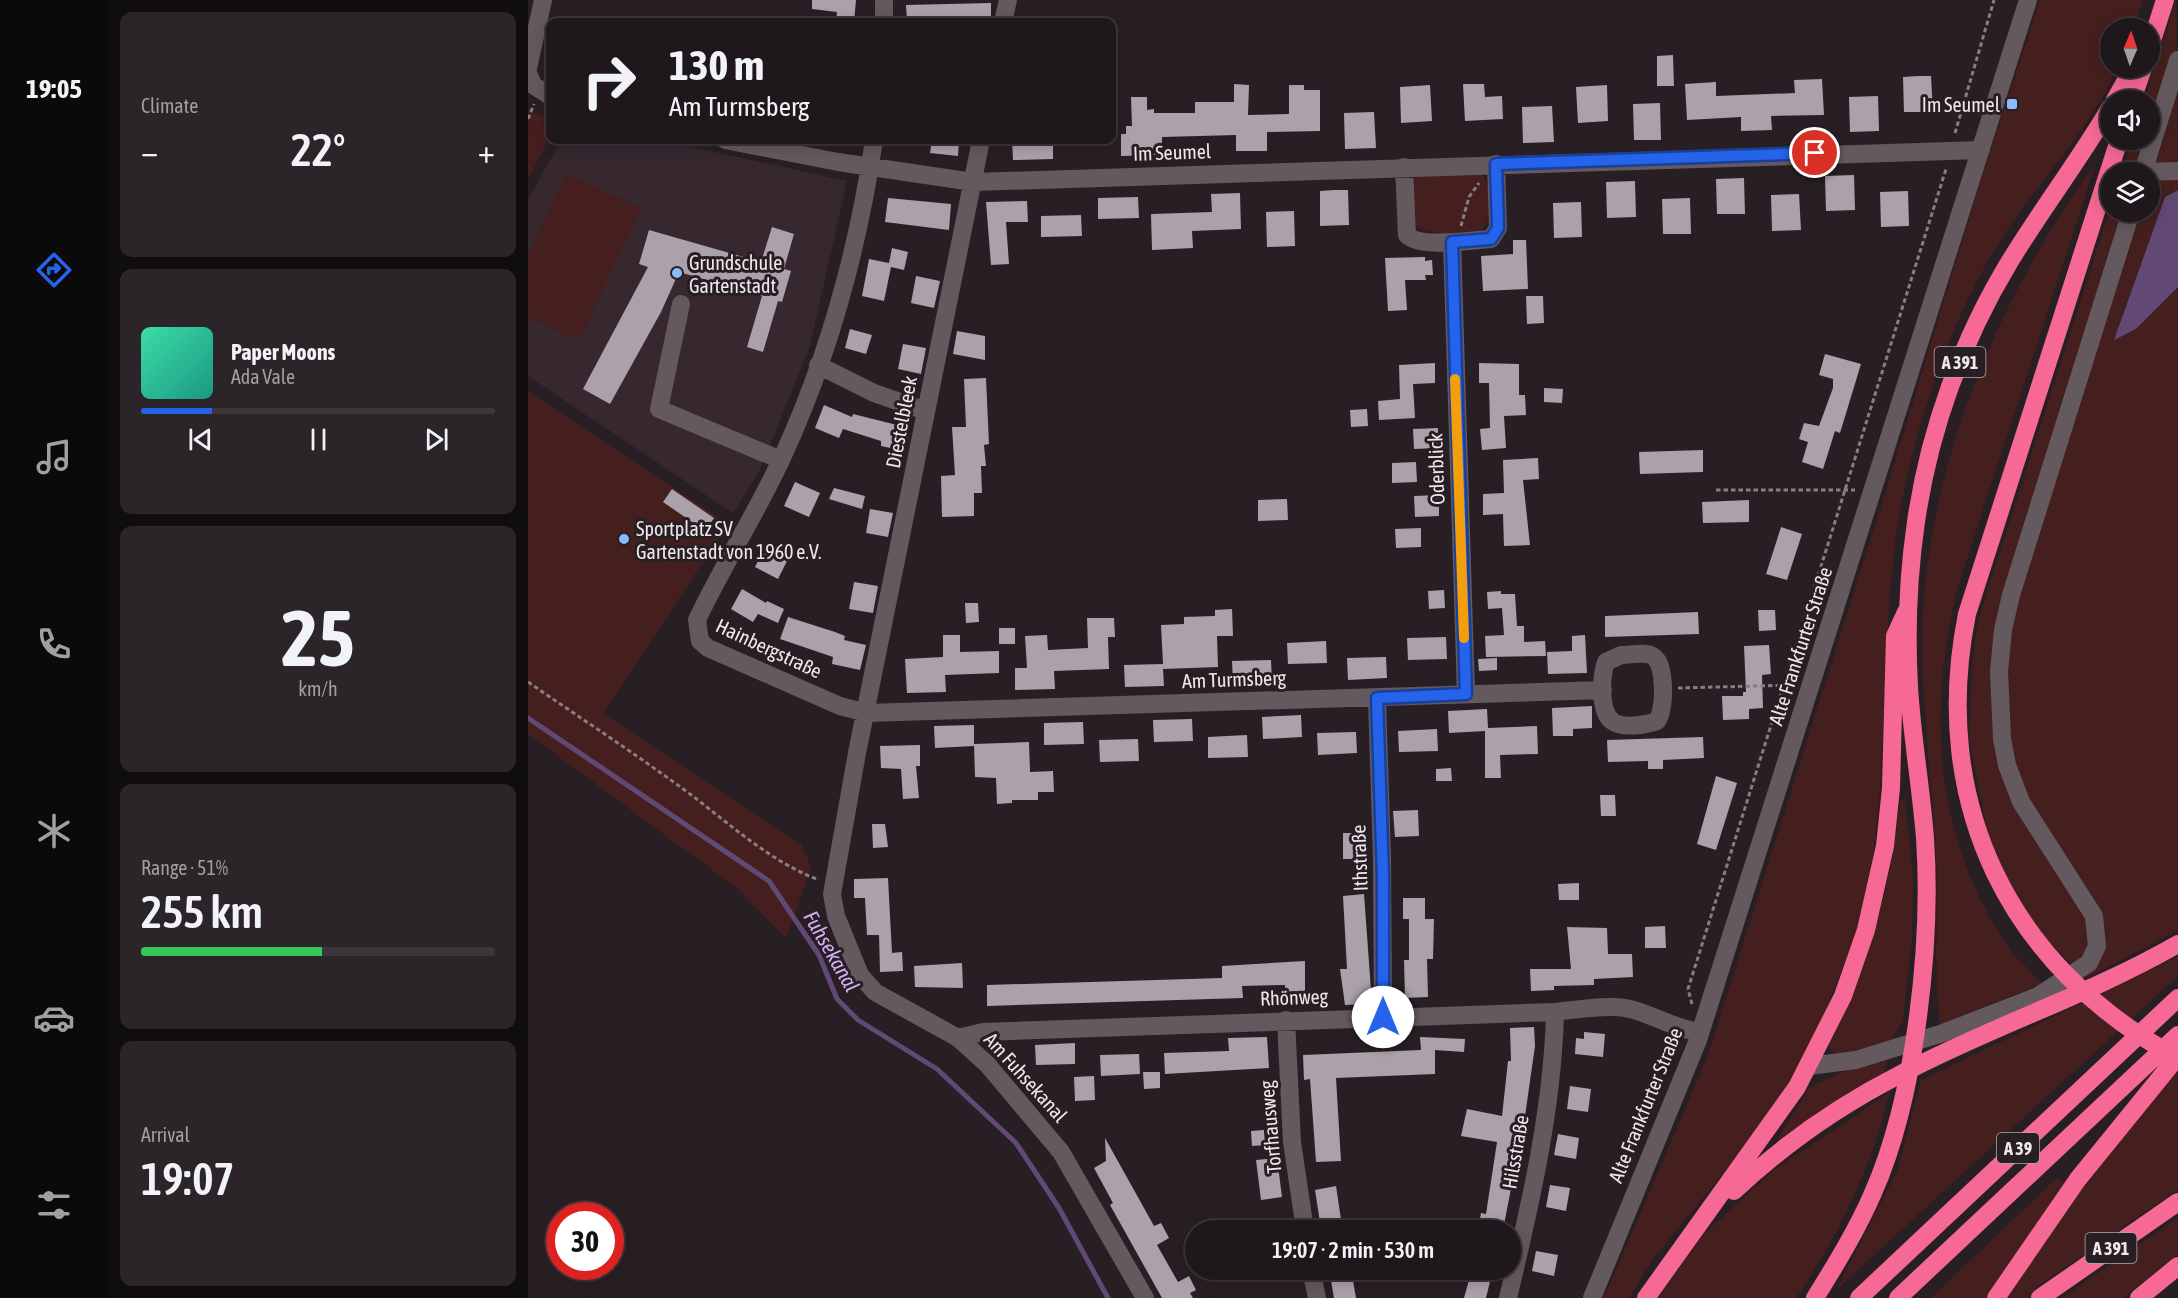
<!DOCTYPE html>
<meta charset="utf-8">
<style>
body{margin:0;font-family:"Asap Condensed",sans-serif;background:#2b2428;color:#f1f3f6;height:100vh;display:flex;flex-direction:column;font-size:22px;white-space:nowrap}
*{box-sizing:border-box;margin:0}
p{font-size:20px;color:#a19fa3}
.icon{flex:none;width:33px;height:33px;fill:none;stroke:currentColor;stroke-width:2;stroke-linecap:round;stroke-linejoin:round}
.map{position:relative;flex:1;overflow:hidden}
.details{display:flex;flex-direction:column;gap:12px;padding:12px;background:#100d0f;width:420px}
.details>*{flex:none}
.guide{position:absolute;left:18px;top:18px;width:570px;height:126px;border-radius:12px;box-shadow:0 3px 15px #0003,0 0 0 2px #3c363a;background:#1e171b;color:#f1f3f6;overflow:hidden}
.needle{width:39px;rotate:2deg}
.controls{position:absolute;left:1572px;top:18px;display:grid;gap:12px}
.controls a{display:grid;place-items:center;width:60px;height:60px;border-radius:50%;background:#1e171b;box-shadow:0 3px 15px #0003,0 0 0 2px #3c363a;font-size:30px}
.speed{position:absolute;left:18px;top:1202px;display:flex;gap:12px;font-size:30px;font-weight:700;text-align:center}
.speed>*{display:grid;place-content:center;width:78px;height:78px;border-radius:50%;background:#1e171b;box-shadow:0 3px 15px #0003,0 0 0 2px #3c363a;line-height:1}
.speed .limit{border:9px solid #d22;background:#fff;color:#111}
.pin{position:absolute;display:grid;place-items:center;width:51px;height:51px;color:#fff;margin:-26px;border:3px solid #fff;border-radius:50%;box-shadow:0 2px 6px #0007}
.me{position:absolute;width:66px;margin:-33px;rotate:0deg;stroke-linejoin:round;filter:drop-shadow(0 0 4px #0008)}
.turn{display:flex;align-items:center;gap:21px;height:126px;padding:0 24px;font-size:27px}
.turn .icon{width:78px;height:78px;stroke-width:2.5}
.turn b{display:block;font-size:42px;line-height:51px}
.big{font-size:45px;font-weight:600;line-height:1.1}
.details .tile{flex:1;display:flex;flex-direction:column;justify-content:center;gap:9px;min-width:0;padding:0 21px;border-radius:12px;background:#2b2428}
.details .dial{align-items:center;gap:0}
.dial b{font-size:78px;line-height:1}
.song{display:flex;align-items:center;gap:18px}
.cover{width:72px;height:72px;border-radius:9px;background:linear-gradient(135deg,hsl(160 70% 55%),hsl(170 70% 35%))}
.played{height:6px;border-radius:3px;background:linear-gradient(90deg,#2563eb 20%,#3c363a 20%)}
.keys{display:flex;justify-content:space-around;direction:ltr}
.heat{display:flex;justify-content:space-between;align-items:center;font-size:33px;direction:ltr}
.charge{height:9px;border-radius:4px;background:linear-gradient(90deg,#34c759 51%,#3c363a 0)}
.trip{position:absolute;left:657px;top:1220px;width:336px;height:60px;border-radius:30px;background:#1e171b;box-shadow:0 3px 15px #0003,0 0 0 2px #3c363a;font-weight:600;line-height:60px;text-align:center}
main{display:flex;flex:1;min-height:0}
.tab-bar{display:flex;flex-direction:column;width:108px;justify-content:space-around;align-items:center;background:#0c090b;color:#a19fa3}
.tab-bar .icon{width:42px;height:42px}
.tab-bar .current{color:#2563eb}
.tab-bar b{font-size:27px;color:#f1f3f6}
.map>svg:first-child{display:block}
.built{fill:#372830}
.green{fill:#451f1e}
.water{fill:#624975}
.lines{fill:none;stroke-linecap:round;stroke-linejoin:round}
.stream{stroke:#624975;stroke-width:5}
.building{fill:#aba1aa}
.path{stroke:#867e82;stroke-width:3;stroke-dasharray:4.5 3;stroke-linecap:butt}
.minor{stroke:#64595f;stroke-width:18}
.highway{stroke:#f66995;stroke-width:18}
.route-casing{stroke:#184099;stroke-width:15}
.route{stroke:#2563eb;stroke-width:10}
.slow{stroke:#f59e0b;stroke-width:10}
.poi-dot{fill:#88bafc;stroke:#281f24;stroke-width:2}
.labels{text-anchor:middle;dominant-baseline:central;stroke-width:6;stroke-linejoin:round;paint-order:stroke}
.shield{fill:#281f24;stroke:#b3acaf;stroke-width:1.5}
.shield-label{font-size:18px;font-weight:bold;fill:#efe8eb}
.poi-label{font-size:20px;fill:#efe8eb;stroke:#281f24;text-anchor:start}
.street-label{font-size:20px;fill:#efe8eb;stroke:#281f24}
.water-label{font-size:21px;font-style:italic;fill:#d5aef5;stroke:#281f24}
</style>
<main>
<nav class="tab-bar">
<b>19:05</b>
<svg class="icon current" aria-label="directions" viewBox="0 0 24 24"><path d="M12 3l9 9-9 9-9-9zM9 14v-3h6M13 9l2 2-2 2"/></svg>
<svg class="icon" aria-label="music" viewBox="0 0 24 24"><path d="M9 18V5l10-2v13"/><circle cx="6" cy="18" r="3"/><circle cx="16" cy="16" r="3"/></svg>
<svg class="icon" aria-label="phone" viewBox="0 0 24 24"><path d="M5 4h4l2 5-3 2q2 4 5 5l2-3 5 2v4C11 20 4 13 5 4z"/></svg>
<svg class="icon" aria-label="climate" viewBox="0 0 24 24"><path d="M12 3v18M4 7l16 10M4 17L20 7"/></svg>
<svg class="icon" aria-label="car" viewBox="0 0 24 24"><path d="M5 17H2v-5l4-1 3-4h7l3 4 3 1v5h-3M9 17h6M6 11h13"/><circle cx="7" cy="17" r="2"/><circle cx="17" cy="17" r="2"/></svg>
<svg class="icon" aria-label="filters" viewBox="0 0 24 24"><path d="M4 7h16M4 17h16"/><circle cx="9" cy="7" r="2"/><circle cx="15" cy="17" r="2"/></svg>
</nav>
<section class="details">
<div class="tile"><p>Climate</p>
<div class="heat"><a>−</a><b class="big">22°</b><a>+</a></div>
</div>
<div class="tile">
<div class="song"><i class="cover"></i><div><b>Paper Moons</b><p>Ada Vale</p></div></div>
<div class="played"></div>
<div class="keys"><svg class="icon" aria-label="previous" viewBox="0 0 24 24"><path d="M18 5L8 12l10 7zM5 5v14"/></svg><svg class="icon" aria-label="pause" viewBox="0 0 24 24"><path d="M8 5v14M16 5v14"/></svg><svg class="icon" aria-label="next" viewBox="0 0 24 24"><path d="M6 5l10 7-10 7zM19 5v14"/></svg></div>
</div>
<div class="tile dial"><b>25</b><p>km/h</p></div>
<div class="tile"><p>Range · 51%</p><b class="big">255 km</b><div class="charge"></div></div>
<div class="tile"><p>Arrival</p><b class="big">19:07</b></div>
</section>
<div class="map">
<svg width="1650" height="1298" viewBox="0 0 1650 1298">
<rect width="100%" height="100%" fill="#281f24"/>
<path class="built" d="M33 140H132L319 181 282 346 231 472 205 513 0 376V200Z"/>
<path class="green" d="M1512 0H1615L1605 28H1582V68H1589C1565 123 1525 166 1490 214 1451 268 1421 335 1401 397 1383 453 1369 512 1364 571 1353 684 1360 813 1332 923 1327 941 1319 958 1312 974 1298 1010 1283 1046 1263 1079 1228 1139 1178 1192 1135 1247 1122 1262 1112 1281 1101 1298H1076L1179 1058 1357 494 1451 186Z
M1648 0 1650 190 1637 197 1586 339 1608 329 1650 287V930L1559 978 1503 925 1486 898 1460 836 1441 738 1444 667 1449 624 1582 209V212H1622V172H1594L1604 140H1622V100H1616Z
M0 110 22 119V137L0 179Z
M1568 163 1429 589C1405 692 1404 793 1448 890 1458 914 1474 936 1487 958L1491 959 1513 984 1412 1024C1405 966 1411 910 1408 852 1404 785 1395 717 1394 649 1393 479 1468 299 1568 163Z
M39 173 113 208 51 341 0 317V256Z
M952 173C961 180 960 188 960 198 960 207 962 220 957 226 949 237 894 236 887 224L885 181 892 174Z
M0 391 200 524 75 713 274 845 283 868 258 938 210 889 0 734Z
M1377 799 1385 875 1384 937 1375 1020 1362 1043 1323 1055 1305 1052 1301 1046C1339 967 1364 887 1372 800Z
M1650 957V976L1309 1289 1370 1169 1393 1080Z
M1360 1057 1355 1076 1254 1140 1250 1138 1282 1087 1325 1067Z
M1650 1071V1189L1507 1288V1298H1479C1529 1217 1587 1142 1650 1071Z
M1362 1092C1343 1167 1312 1234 1268 1298H1130L1176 1234 1247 1169Z
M1530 1177 1537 1182 1459 1298H1403Z
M1650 1218V1254L1595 1298H1534Z"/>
<path class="water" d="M1650 190V287L1608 329 1586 340 1637 197Z"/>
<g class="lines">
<path class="stream" d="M0 718 241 881 291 955 309 999 330 1020 409 1069 488 1143 531 1208 580 1298"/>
</g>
<path class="building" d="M284 0H328L326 22H308L309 12 284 9Z
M463 3V22H379L378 5Z
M1145 55 1146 86H1129V56Z
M1390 76H1403L1405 112H1376L1375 77Z
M1294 79 1296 115 1243 116 1244 130 1213 131V117L1159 120 1157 84 1188 82V96L1267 93 1266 80Z
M706 84 721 85 720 115 761 114V85H776V90H792V131L739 132V151H708V135L634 137V155L593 156V134H598V126H604L603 97H619V110L626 109V113H667V102H706Z
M935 84H956L957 97 974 96 975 119 937 121Z
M902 85 904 121 873 123 872 87Z
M1079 85 1080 121 1050 123 1048 87Z
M1350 96 1351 131 1322 132 1321 97Z
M1132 103 1133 140H1106L1105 104Z
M1024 106 1026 142 995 143 994 107Z
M846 112 848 148 817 149 816 113Z
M404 140H431L430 156 402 153Z
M484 140H525V159L485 160Z
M1326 175 1327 210 1298 211 1297 176Z
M1216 178 1217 214H1189L1188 179Z
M1107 181 1108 217 1079 218 1078 182Z
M806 190H820L821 225 792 226V191Z
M1380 191 1381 226 1353 227 1352 192Z
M712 193 713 229 664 231 665 248 624 250 623 214 684 212 683 194Z
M1271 194 1273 230 1244 231 1243 195Z
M610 197 611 218 570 219V198Z
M360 198 423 204 421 230 357 222Z
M1162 198 1163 234H1135L1134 199Z
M499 201 500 222H478L481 264 463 265 458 202Z
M1053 202 1054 237 1026 238 1025 203Z
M766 211 767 246 739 247 738 212Z
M553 215 554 236 513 237V216Z
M244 227 266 234 256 269 263 271 254 302 250 301 235 352 219 347 234 296 151 272 133 312 82 404 55 389 120 267 111 264 121 230 233 262Z
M985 240H998L1000 289 955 291 953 256 985 254Z
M364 248 380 252 376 270 363 267 356 301 334 296 341 259 361 263Z
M897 257V261L904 260 905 275H897L898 280H877L879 310 860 311 857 258Z
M388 276 412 281 406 308 383 303Z
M998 296H1015L1016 323 999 324Z
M322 329 344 335 338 354 317 348Z
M429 331 457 336V360L425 354Z
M375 344 398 348 393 374 370 369Z
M1297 354 1333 364 1312 433 1307 431 1295 469 1274 462 1280 442 1271 439 1276 423 1291 426 1305 388V379L1291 375Z
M907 363V383L885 384 887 418 851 420 850 401 872 399 871 365Z
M951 363 991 364V395H997L998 415 976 416 978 448 954 450 952 429 962 428 961 383H951Z
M458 378 461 444 456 445 458 466H453L454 493H446V516L414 517 413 476 427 475 424 427H438L436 379Z
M1016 388 1035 389 1034 403 1016 402Z
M296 405 324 417 325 414 381 428 377 451 353 446V441L315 429 311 438 287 428Z
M839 409 840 426 823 427 822 410Z
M910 428V448L886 449 885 429Z
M1175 450V472L1112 474 1111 452Z
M1010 458 1011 479 995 480 1002 545 976 546 975 514 955 515V494L976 493 975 460Z
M888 462 889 482 864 483V463Z
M267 482 292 493 281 517 256 506Z
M306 488 337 496 334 509 301 499Z
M144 489 186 518 177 531 135 502Z
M911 495V516L887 517 886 496Z
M759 499 760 520 730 521V500Z
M1221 500V522L1175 523 1174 502Z
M342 509 365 513 360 537 338 533Z
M1253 527 1274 534 1259 580 1238 574Z
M893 528V547L868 548 867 529Z
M238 545 261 557 250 579 227 567Z
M326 582 350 586 345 613 321 609Z
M214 589 238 603 239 601 256 609 250 623 230 614 225 622 203 609Z
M916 590 917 608 901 609 900 591Z
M973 591V594H987L989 626H996V642L1017 641 1018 656 958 657 957 636 976 635 974 608 960 609 959 592Z
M437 603H450L451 622 438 623Z
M704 609 705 636H689L690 667 635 669 636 686 597 687 596 665 635 664 633 625 656 624V617L687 616V610Z
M1230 610H1247L1248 630 1231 631Z
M1170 612 1171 634 1077 637V616Z
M260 617 307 632 317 636 316 640 338 645 332 670 304 664 305 657 252 639Z
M559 618H586L587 637H580L581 669 526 671 527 689 487 690V668H499L497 636 519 635 520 650 560 648Z
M471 628H487V644H471Z
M415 635H432V652L471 651V673L417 675 418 692 379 693 377 659 415 657Z
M1057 635 1059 673 1020 674 1019 652 1044 651V636Z
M918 637 919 659 880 660 879 638Z
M798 641 799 663 760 664 759 643Z
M1241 645 1243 674 1234 675 1235 708 1221 709V719L1195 720 1194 696H1215V692H1218L1216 646Z
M858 657 859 678 820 680 819 658Z
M969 658V670L951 671 950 659Z
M743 660 744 682 705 683 704 661Z
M1064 706V728L1045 729V736H1025L1024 708Z
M959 709 960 728 1009 726 1010 754 972 755 973 778H957V731L921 733 920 711Z
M773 715 774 737 735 739 734 717Z
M664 719 665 741 626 742 625 720Z
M555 722 556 744 516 745V723Z
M446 725V746L407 748 406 726Z
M909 729 910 751 871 752 870 731Z
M828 732 829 753 790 755 789 733Z
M719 735 720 757 680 758V737Z
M1175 737 1176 758 1135 760V769H1120V761L1080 762 1079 740Z
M610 739 611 761 572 762 571 740Z
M501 742 502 772 525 771 526 792H510V800H484V803L469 804 468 778 447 777 446 744Z
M392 745V766H388L391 798 375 799 373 769 353 768 352 746Z
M923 768 924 781H908V769Z
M1188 776 1209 783 1188 850 1169 844Z
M1072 795H1087L1088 816H1073Z
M890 810 891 836 867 837 865 811Z
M344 824H357L360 847 345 848Z
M815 833H837L838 859H815Z
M360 878 364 953 374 952 375 971 352 972 351 935H339L337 898H326V879Z
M1051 883V900H1031L1030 884Z
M836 894 843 990 837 991 838 1004 817 1005 812 969H819L815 896Z
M875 898H897V919H906L905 959H899L900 997 877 998 876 960H881V919H875Z
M1137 926 1138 948H1117V927Z
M1039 927 1079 928 1080 954H1104L1105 977 1066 979V985L1026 986V990L1003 991 1002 969H1043Z
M777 961V991L757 992V985L714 986 715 998 459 1006V985L694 978V966Z
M434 963 435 988 387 987 386 966Z
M1006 1027 1007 1046 997 1116 975 1230H950L953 1213 958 1214 969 1142 933 1136 939 1109 974 1116 980 1061H983L982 1028Z
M1056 1032 1077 1034 1075 1057 1047 1054 1048 1038 1056 1039Z
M739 1037 741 1068 637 1074 636 1053 701 1051 700 1038Z
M892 1037 937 1039 936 1052 907 1050V1074L808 1078 813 1161 788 1162 782 1079 776 1080 775 1055 893 1050Z
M547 1043V1064L508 1065 507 1045Z
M611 1054 612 1074 573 1076 572 1055Z
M615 1072H632V1088L616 1089Z
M566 1076 567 1100 547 1101 546 1077Z
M1042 1086 1063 1089 1060 1112 1039 1109Z
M736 1130 737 1145 724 1146 723 1131Z
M1030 1134 1051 1138 1048 1159 1026 1155Z
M577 1138 626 1226 633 1223 641 1238 629 1245 650 1282 661 1276 668 1290 662 1293 665 1298H634L582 1205 585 1203 566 1168 578 1161Z
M749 1158 754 1197 733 1200 728 1160Z
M1022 1185 1042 1188 1038 1211 1018 1207Z
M808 1186 814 1226 793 1229 787 1190Z
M1008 1251 1030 1255 1026 1276 1004 1271Z
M801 1269H823L828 1298H806Z
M944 1269H965L958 1298H936Z"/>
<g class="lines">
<path class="path" d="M0 119 6 104
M1427 133 1466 0
M933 226 941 197 951 183
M1188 490H1327
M0 682C54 719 109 755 162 794 203 825 243 862 291 880
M1150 688 1266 685
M1164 1004 1160 989 1418 169"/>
<path class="minor" d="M356 22V0
M475 22 480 0
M0 68 15 0
M0 73 5 85 22 96
M197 140 310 162 445 182 1453 150
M346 140C330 249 300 358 254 458 228 514 195 565 169 620L172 641 180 648 312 706 339 713 1075 690
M453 140 329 753 304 894 308 916 332 975 347 992 430 1038 459 1064 533 1152 617 1298
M876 167 879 235C892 249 944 240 963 239L970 228 968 164
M1615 172 1650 60
M1615 172 1650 171
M924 242 938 694
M153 304 131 409 253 460
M290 365 346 393 398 411
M1093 655C1103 655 1119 651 1126 657 1138 666 1137 710 1129 721 1118 725 1094 729 1084 721 1071 711 1073 676 1078 662Z
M849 698 854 857 855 1017
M758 1020 764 1142 777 1230
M430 1038 455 1032 1027 1012C1046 1010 1068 1006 1087 1007 1117 1008 1143 1029 1172 1032
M1281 1066 1328 1060 1415 1033 1510 996 1561 963 1569 946 1566 916 1493 802 1479 765 1474 739 1471 671 1475 630 1483 595 1603 212
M783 1269 789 1298
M980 1298C1002 1206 1025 1107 1027 1012
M1064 1298 1170 1040 1500 0"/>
<path class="highway" d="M1622 47 1637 0
M1587 100 1605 68
M1604 100 1615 68
M1591 140 1439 614C1401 803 1481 967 1650 1058
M1206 1191C1256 1144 1312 1105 1373 1074 1464 1026 1561 995 1650 944
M1118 1298 1269 1087 1315 996 1338 930 1357 846 1363 788 1367 636 1378 612
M1287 1298C1308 1264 1329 1230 1345 1193 1388 1096 1404 943 1397 838 1393 787 1384 737 1381 687 1378 632 1380 576 1388 522 1401 431 1434 340 1482 261 1514 209 1551 160 1582 108
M1331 1298 1650 998
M1370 1298 1650 1035
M1468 1298 1550 1179 1650 1056
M1512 1298 1650 1202
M1611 1298 1650 1266"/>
</g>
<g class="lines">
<g class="route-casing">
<path id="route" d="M855 1017V877L849 698 938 694 924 242 963 239 970 228 968 164 1287 153"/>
</g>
<use href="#route" class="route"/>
<path class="slow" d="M927 379 936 638"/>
</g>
<g class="poi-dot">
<rect x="1478" y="98" width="12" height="12" rx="3"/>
<circle cx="149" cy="273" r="6"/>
<circle cx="96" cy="539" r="6"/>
</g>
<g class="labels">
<g class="shield">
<rect x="1406.5" y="347" width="51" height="30" rx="4.5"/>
<rect x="1469" y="1133" width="42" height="30" rx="4.5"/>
<rect x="1557.5" y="1233" width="51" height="30" rx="4.5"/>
</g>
<g class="shield-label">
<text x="1432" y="362">A 391</text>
<text x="1490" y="1148">A 39</text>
<text x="1583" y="1248">A 391</text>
</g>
<g class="poi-label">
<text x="1472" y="104" text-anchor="end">Im Seumel</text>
<text x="161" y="262">Grundschule<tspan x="161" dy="23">Gartenstadt</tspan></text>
<text x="108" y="528">Sportplatz SV<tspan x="108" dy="23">Gartenstadt von 1960 e.V.</tspan></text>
</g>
<g class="street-label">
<text transform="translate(644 152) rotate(-2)">Im Seumel</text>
<text transform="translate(373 422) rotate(-79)">Diestelbleek</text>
<text transform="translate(908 469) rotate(-92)">Oderblick</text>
<text transform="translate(1272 646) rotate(-72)">Alte Frankfurter Straße</text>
<text transform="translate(241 648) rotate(25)">Hainbergstraße</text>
<text transform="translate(706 679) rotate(-2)">Am Turmsberg</text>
<text transform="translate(831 858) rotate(-92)">Ithstraße</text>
<text transform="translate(766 997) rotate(-2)">Rhönweg</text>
<text transform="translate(498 1077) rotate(48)">Am Fuhsekanal</text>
<text transform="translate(1117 1105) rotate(-68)">Alte Frankfurter Straße</text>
<text transform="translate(742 1127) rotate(-95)">Torfhausweg</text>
<text transform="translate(987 1152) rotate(-80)">Hilsstraße</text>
</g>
<g class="water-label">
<text transform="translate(304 951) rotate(60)">Fuhsekanal</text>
</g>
</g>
</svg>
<div class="controls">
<a><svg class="needle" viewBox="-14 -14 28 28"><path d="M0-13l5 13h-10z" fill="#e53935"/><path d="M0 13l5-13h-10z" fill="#a19fa3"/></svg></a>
<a><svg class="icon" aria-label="sound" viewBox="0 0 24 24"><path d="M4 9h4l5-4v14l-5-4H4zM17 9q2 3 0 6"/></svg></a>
<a><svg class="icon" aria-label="layers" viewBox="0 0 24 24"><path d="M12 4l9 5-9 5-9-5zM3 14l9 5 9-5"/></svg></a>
</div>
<div class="speed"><div class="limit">30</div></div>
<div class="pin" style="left:1287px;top:153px;background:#d93025"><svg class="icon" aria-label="arrive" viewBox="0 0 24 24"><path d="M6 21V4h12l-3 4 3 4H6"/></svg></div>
<svg class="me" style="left:855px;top:1017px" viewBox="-20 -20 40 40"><circle r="19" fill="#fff"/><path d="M0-13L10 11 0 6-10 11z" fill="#2563eb"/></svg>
<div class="trip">19:07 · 2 min · 530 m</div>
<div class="guide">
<div class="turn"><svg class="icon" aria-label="right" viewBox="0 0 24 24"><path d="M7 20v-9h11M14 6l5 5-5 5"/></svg><div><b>130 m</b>Am Turmsberg</div></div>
</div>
</div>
</main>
